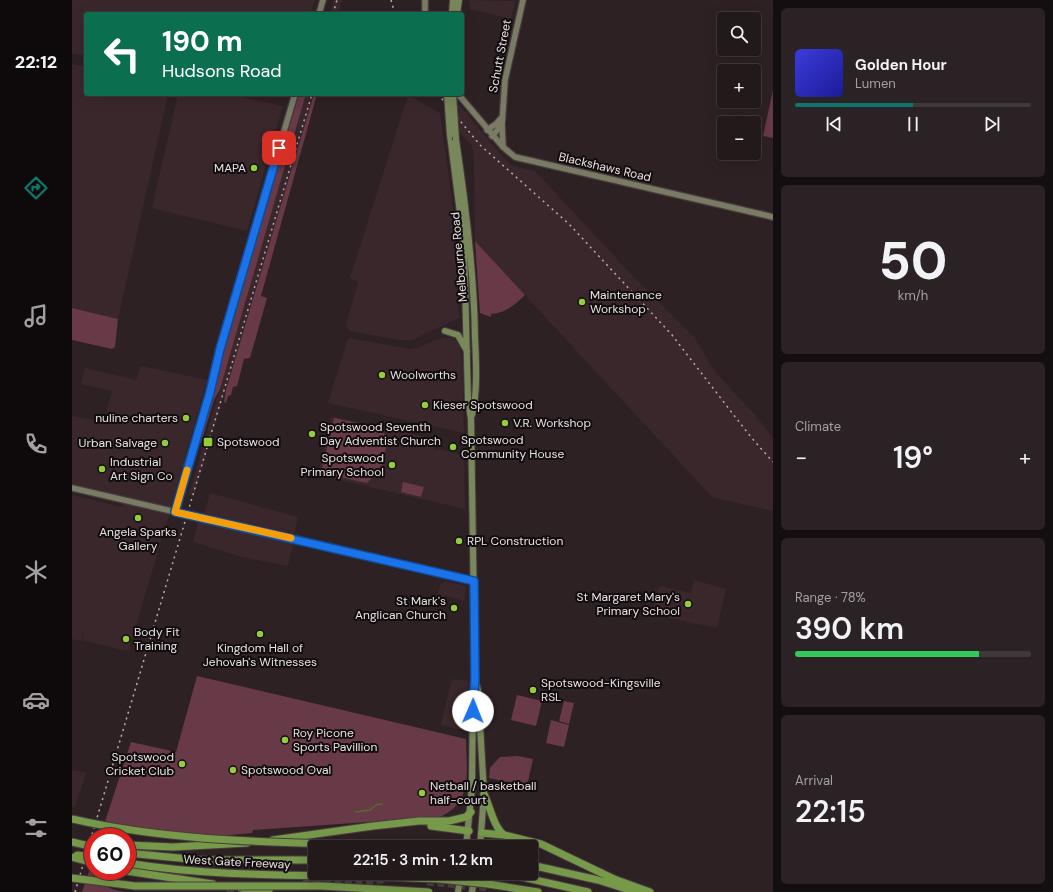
<!DOCTYPE html>
<meta charset="utf-8">
<style>
body{margin:0;font-family:"DM Sans",sans-serif;background:#2a2224;color:#f1f3f6;height:100vh;display:flex;flex-direction:column;font-size:15px;white-space:nowrap}
*{box-sizing:border-box;margin:0}
p{font-size:13px;color:#a2a0a3}
.icon{flex:none;width:22px;height:22px;fill:none;stroke:currentColor;stroke-width:2;stroke-linecap:round;stroke-linejoin:round}
.map{position:relative;flex:1;overflow:hidden}
.details{display:flex;flex-direction:column;gap:8px;padding:8px;background:#130e0f;width:280px}
.details>*{flex:none}
.guide{position:absolute;left:12px;top:12px;width:380px;height:84px;border-radius:4px;box-shadow:0 4px 16px #0002,0 0 0 1px #3f383a;background:#0b6e4f;color:#fff;overflow:hidden}
.fabs{position:absolute;left:645px;top:12px;display:grid;gap:8px}
.fabs a{display:grid;place-items:center;width:44px;height:44px;border-radius:4px;background:#22191b;box-shadow:0 4px 16px #0002,0 0 0 1px #3f383a;font-size:20px}
.speed{position:absolute;left:12px;top:828px;display:flex;gap:8px;font-size:20px;font-weight:700;text-align:center}
.speed>*{display:grid;place-content:center;width:52px;height:52px;border-radius:50%;background:#22191b;box-shadow:0 4px 16px #0002,0 0 0 1px #3f383a;line-height:1}
.speed .limit{border:6px solid #d22;background:#fff;color:#111}
.pin{position:absolute;display:grid;place-items:center;width:34px;height:34px;color:#fff;margin:-17px;border-radius:8px;box-shadow:0 2px 6px #0006}
.me{position:absolute;width:44px;margin:-22px;rotate:1deg;stroke-linejoin:round;filter:drop-shadow(0 0 3px #0008)}
.turn{display:flex;align-items:center;gap:14px;height:84px;padding:0 12px;font-size:18px}
.turn .icon{width:52px;height:52px;stroke-width:2.5}
.turn b{display:block;font-size:28px;line-height:34px}
.big{font-size:30px;font-weight:600;line-height:1.1}
.details .tile{flex:1;display:flex;flex-direction:column;justify-content:center;gap:6px;min-width:0;padding:0 14px;border-radius:6px;background:#2a2224}
.details .dial{align-items:center;gap:0}
.dial b{font-size:52px;line-height:1}
.song{display:flex;align-items:center;gap:12px}
.cover{width:48px;height:48px;border-radius:6px;background:linear-gradient(135deg,hsl(240 70% 55%),hsl(240 70% 35%))}
.played{height:4px;border-radius:2px;background:linear-gradient(90deg,#0f766e 50%,#3f383a 50%)}
.keys{display:flex;justify-content:space-around;direction:ltr}
.heat{display:flex;justify-content:space-between;align-items:center;font-size:22px;direction:ltr}
.charge{height:6px;border-radius:3px;background:linear-gradient(90deg,#34c759 78%,#3f383a 0)}
.trip{position:absolute;left:236px;top:840px;width:230px;height:40px;border-radius:4px;background:#22191b;box-shadow:0 4px 16px #0002,0 0 0 1px #3f383a;font-weight:600;line-height:40px;text-align:center}
main{display:flex;flex:1;min-height:0}
.menu{display:flex;flex-direction:column;width:72px;justify-content:space-around;align-items:center;background:#0e0a0b;color:#a2a0a3}
.menu .icon{width:28px;height:28px}
.menu .on{color:#0f766e}
.menu b{font-size:18px;color:#f1f3f6}
.map>svg:first-child{display:block}
.built{fill:#3a272c}
.green{fill:#683947}
.lines{fill:none;stroke-linecap:round;stroke-linejoin:round}
.stream{stroke:#536c31;stroke-width:1.5}
.highway-tunnel{stroke:#493e40;stroke-width:7;stroke-dasharray:7 3.5;stroke-linecap:butt}
.secondary-casing{stroke:#483e40;stroke-width:8}
.primary-casing{stroke:#483e40;stroke-width:8}
.highway-casing{stroke:#483e40;stroke-width:9}
.secondary{stroke:#7a7b65;stroke-width:5.5}
.primary{stroke:#79885a;stroke-width:6}
.highway{stroke:#77994a;stroke-width:7}
.rail{stroke:#b6adaf;stroke-width:1.5;stroke-dasharray:2 4;stroke-linecap:butt}
.primary-bridge-casing{stroke:#483e40;stroke-width:8;stroke-linecap:butt}
.highway-bridge-casing{stroke:#483e40;stroke-width:9;stroke-linecap:butt}
.primary-bridge{stroke:#79885a;stroke-width:6}
.highway-bridge{stroke:#77994a;stroke-width:7}
.route-casing{stroke:#114b97;stroke-width:10}
.route{stroke:#1a73e8;stroke-width:7}
.slow{stroke:#f59e0b;stroke-width:7}
.poi-dot{fill:#94cc3c;stroke:#110c0d;stroke-width:1.5}
.labels{text-anchor:middle;dominant-baseline:central;stroke-width:4;stroke-linejoin:round;paint-order:stroke}
.street-label{font-size:12px;fill:#e9e1e2;stroke:#110c0d}
.poi-label{font-size:12px;fill:#e9e1e2;stroke:#110c0d;text-anchor:start}
</style>
<main>
<nav class="menu">
<b>22:12</b>
<svg class="icon on" aria-label="directions" viewBox="0 0 24 24"><path d="M12 3l9 9-9 9-9-9zM9 14v-3h6M13 9l2 2-2 2"/></svg>
<svg class="icon" aria-label="music" viewBox="0 0 24 24"><path d="M9 18V5l10-2v13"/><circle cx="6" cy="18" r="3"/><circle cx="16" cy="16" r="3"/></svg>
<svg class="icon" aria-label="phone" viewBox="0 0 24 24"><path d="M5 4h4l2 5-3 2q2 4 5 5l2-3 5 2v4C11 20 4 13 5 4z"/></svg>
<svg class="icon" aria-label="climate" viewBox="0 0 24 24"><path d="M12 3v18M4 7l16 10M4 17L20 7"/></svg>
<svg class="icon" aria-label="car" viewBox="0 0 24 24"><path d="M5 17H2v-5l4-1 3-4h7l3 4 3 1v5h-3M9 17h6M6 11h13"/><circle cx="7" cy="17" r="2"/><circle cx="17" cy="17" r="2"/></svg>
<svg class="icon" aria-label="filters" viewBox="0 0 24 24"><path d="M4 7h16M4 17h16"/><circle cx="9" cy="7" r="2"/><circle cx="15" cy="17" r="2"/></svg>
</nav>
<div class="map">
<svg width="701" height="892" viewBox="0 0 701 892">
<rect width="100%" height="100%" fill="#2d2124"/>
<path class="built" d="M0 0H243L238 14H14V56L0 53Z
M262 0H270L266 14H258Z
M397 0 443 1 439 19 398 9Z
M0 64 14 67V94H96L46 319 0 308Z
M106 94H155L211 106 175 231 80 208Z
M234 94H242L122 496 117 494Z
M336 95 368 113 381 209 387 318 340 340H326L278 331 274 325 286 282 278 278Z
M385 102 423 148 439 165 463 171 557 272 622 337 644 373 683 415 701 438V511L640 497 403 241 402 155 399 144 386 131Z
M371 337 381 338 388 346 390 358 392 433 256 403 276 338 337 349 348 347Z
M69 366 135 380 99 508 57 649 54 651 10 640 14 624 9 641 0 639V495L50 507 53 498 0 485V416L32 422 40 391 9 384 13 368 64 380Z
M259 416 364 439 362 450 367 449 392 455 393 509 246 475Z
M138 493 226 517 222 535 132 514Z
M126 522 221 543 216 566 166 556 121 542Z
M622 580 654 589 645 628 579 614 587 586 619 593Z
M372 581 394 586 392 601 373 596 371 601 365 600 368 584H371Z
M380 679 396 681V731L369 725Z
M0 770 14 773 3 807 0 806Z"/>
<path class="green" d="M701 90V138L691 136Z
M227 94H234L148 389 142 400 129 443 127 442 128 438 127 437Z
M242 94H245L189 296 195 298 178 358 172 359 165 386 161 387 159 395 156 396 154 403 152 402 154 390Z
M403 241 453 295C443 305 434 313 419 314V317L408 313Z
M0 308 46 319 43 347 40 349 0 340Z
M262 418 308 428 316 439 310 467 295 483 249 473Z
M331 482 352 487 349 497 329 492Z
M125 676 394 739C394 770 402 802 368 817L181 830 180 833 135 837H88L42 831 38 832 37 837H28L59 742 104 752Z
M445 695 470 701 464 726 439 720Z
M492 701 502 703 497 724 487 721Z
M479 720 497 725 492 747 474 743Z
M446 756 461 759 455 786 417 778 418 768 428 757Z
M21 860V871H28C28 888 39 889 53 892H10Z"/>
<g class="lines">
<path class="stream" d="M284 812 298 810 304 805 310 804"/>
<path class="highway-tunnel" d="M355 882 418 888
M231 883 312 880
M155 892 175 889"/>
<g class="secondary-casing">
<path id="secondary" d="M353 0V14
M247 14 251 0
M386 94 431 147 443 157 701 217
M430 125 431 147
M415 130 424 124 430 117
M420 136 430 125 433 80 451 0
M0 488 402 581
M103 512 138 392 148 349 223 94"/>
</g>
<g class="primary-casing">
<path id="primary" d="M380 14 381 0
M385 14 387 0
M378 135 392 244 396 400 399 419 403 677 401 689 400 787 394 847
M384 140C394 206 402 271 403 337 404 363 406 390 400 415
M373 331 386 335 395 351
M403 680 406 690 412 794 408 847
M386 892 389 873
M400 892 403 873"/>
</g>
<g class="highway-casing">
<path id="highway" d="M412 794C418 806 421 826 432 835
M359 826 397 831
M410 833 432 835 469 844 542 879 578 892
M201 840 301 826 347 821H377L394 817 399 812
M55 845 101 847 175 843
M290 845 313 847
M55 853 128 860H243
M55 863C159 880 263 873 367 879
M459 865 526 880 564 892
M54 871 141 884
M432 873 516 892
M416 884 466 892
M169 888 197 892"/>
</g>
<use href="#secondary" class="secondary"/>
<use href="#primary" class="primary"/>
<use href="#highway" class="highway"/>
<path class="rail" d="M319 0 323 14
M261 14 265 0
M366 94 408 145 497 224 600 335 678 436 701 462
M3 892 240 94"/>
<g class="primary-bridge-casing">
<path id="primary-bridge" d="M375 94 378 135
M381 94 384 140"/>
</g>
<g class="highway-bridge-casing">
<path id="highway-bridge" d="M0 819C96 841 192 842 290 845
M0 842 21 847
M5 855 21 857
M0 857 21 863
M0 878 63 886H250L357 892
M367 879 416 884"/>
</g>
<use href="#primary-bridge" class="primary-bridge"/>
<use href="#highway-bridge" class="highway-bridge"/>
</g>
<g class="lines">
<g class="route-casing">
<path id="route" d="M207 148 148 349 138 392 103 512 402 581 403 678 401 711"/>
</g>
<use href="#route" class="route"/>
<path class="slow" d="M115 470 103 512 219 538"/>
</g>
<g class="poi-dot">
<circle cx="182" cy="168" r="4"/>
<circle cx="510" cy="302" r="4"/>
<circle cx="310" cy="375" r="4"/>
<circle cx="353" cy="405" r="4"/>
<circle cx="114" cy="418" r="4"/>
<circle cx="433" cy="423" r="4"/>
<circle cx="240" cy="434" r="4"/>
<rect x="131" y="437" width="10" height="10" rx="2"/>
<circle cx="93" cy="443" r="4"/>
<circle cx="381" cy="447" r="4"/>
<circle cx="320" cy="465" r="4"/>
<circle cx="30" cy="469" r="4"/>
<circle cx="66" cy="518" r="4"/>
<circle cx="387" cy="541" r="4"/>
<circle cx="616" cy="604" r="4"/>
<circle cx="382" cy="608" r="4"/>
<circle cx="188" cy="634" r="4"/>
<circle cx="54" cy="639" r="4"/>
<circle cx="461" cy="690" r="4"/>
<circle cx="213" cy="740" r="4"/>
<circle cx="110" cy="764" r="4"/>
<circle cx="161" cy="770" r="4"/>
<circle cx="350" cy="793" r="4"/>
</g>
<g class="labels">
<g class="street-label">
<text transform="translate(428 56) rotate(-79)">Schutt Street</text>
<text transform="translate(533 167) rotate(13)">Blackshaws Road</text>
<text transform="translate(387 257) rotate(-95)">Melbourne Road</text>
<text transform="translate(165 862) rotate(3)">West Gate Freeway</text>
</g>
<g class="poi-label">
<text x="174" y="168" text-anchor="end">MAPA</text>
<text x="518" y="295">Maintenance<tspan x="518" dy="14">Workshop</tspan></text>
<text x="318" y="375">Woolworths</text>
<text x="361" y="405">Kieser Spotswood</text>
<text x="106" y="418" text-anchor="end">nuline charters</text>
<text x="441" y="423">V.R. Workshop</text>
<text x="248" y="427">Spotswood Seventh<tspan x="248" dy="14">Day Adventist Church</tspan></text>
<text x="389" y="440">Spotswood<tspan x="389" dy="14">Community House</tspan></text>
<text x="145" y="442">Spotswood</text>
<text x="85" y="443" text-anchor="end">Urban Salvage</text>
<text x="312" y="458" text-anchor="end">Spotswood<tspan x="312" dy="14">Primary School</tspan></text>
<text x="38" y="462">Industrial<tspan x="38" dy="14">Art Sign Co</tspan></text>
<text x="66" y="532" text-anchor="middle">Angela Sparks<tspan x="66" dy="14">Gallery</tspan></text>
<text x="395" y="541">RPL Construction</text>
<text x="608" y="597" text-anchor="end">St Margaret Mary's<tspan x="608" dy="14">Primary School</tspan></text>
<text x="374" y="601" text-anchor="end">St Mark's<tspan x="374" dy="14">Anglican Church</tspan></text>
<text x="62" y="632">Body Fit<tspan x="62" dy="14">Training</tspan></text>
<text x="188" y="648" text-anchor="middle">Kingdom Hall of<tspan x="188" dy="14">Jehovah's Witnesses</tspan></text>
<text x="469" y="683">Spotswood-Kingsville<tspan x="469" dy="14">RSL</tspan></text>
<text x="221" y="733">Roy Picone<tspan x="221" dy="14">Sports Pavillion</tspan></text>
<text x="102" y="757" text-anchor="end">Spotswood<tspan x="102" dy="14">Cricket Club</tspan></text>
<text x="169" y="770">Spotswood Oval</text>
<text x="358" y="786">Netball / basketball<tspan x="358" dy="14">half-court</tspan></text>
</g>
</g>
</svg>
<div class="fabs">
<a><svg class="icon" aria-label="search" viewBox="0 0 24 24"><circle cx="10" cy="10" r="6"/><path d="M15 15l6 6"/></svg></a>
<a>+</a>
<a>−</a>
</div>
<div class="speed"><div class="limit">60</div></div>
<div class="pin" style="left:207px;top:148px;background:#d93025"><svg class="icon" aria-label="arrive" viewBox="0 0 24 24"><path d="M6 21V4h12l-3 4 3 4H6"/></svg></div>
<svg class="me" style="left:401px;top:711px" viewBox="-20 -20 40 40"><circle r="19" fill="#fff"/><path d="M0-13L10 11 0 6-10 11z" fill="#1a73e8"/></svg>
<div class="trip">22:15 · 3 min · 1.2 km</div>
<div class="guide">
<div class="turn"><svg class="icon" aria-label="left" viewBox="0 0 24 24"><path d="M17 20v-9H6M10 6l-5 5 5 5"/></svg><div><b>190 m</b>Hudsons Road</div></div>
</div>
</div>
<section class="details">
<div class="tile">
<div class="song"><i class="cover"></i><div><b>Golden Hour</b><p>Lumen</p></div></div>
<div class="played"></div>
<div class="keys"><svg class="icon" aria-label="previous" viewBox="0 0 24 24"><path d="M18 5L8 12l10 7zM5 5v14"/></svg><svg class="icon" aria-label="pause" viewBox="0 0 24 24"><path d="M8 5v14M16 5v14"/></svg><svg class="icon" aria-label="next" viewBox="0 0 24 24"><path d="M6 5l10 7-10 7zM19 5v14"/></svg></div>
</div>
<div class="tile dial"><b>50</b><p>km/h</p></div>
<div class="tile"><p>Climate</p>
<div class="heat"><a>−</a><b class="big">19°</b><a>+</a></div>
</div>
<div class="tile"><p>Range · 78%</p><b class="big">390 km</b><div class="charge"></div></div>
<div class="tile"><p>Arrival</p><b class="big">22:15</b></div>
</section>
</main>
